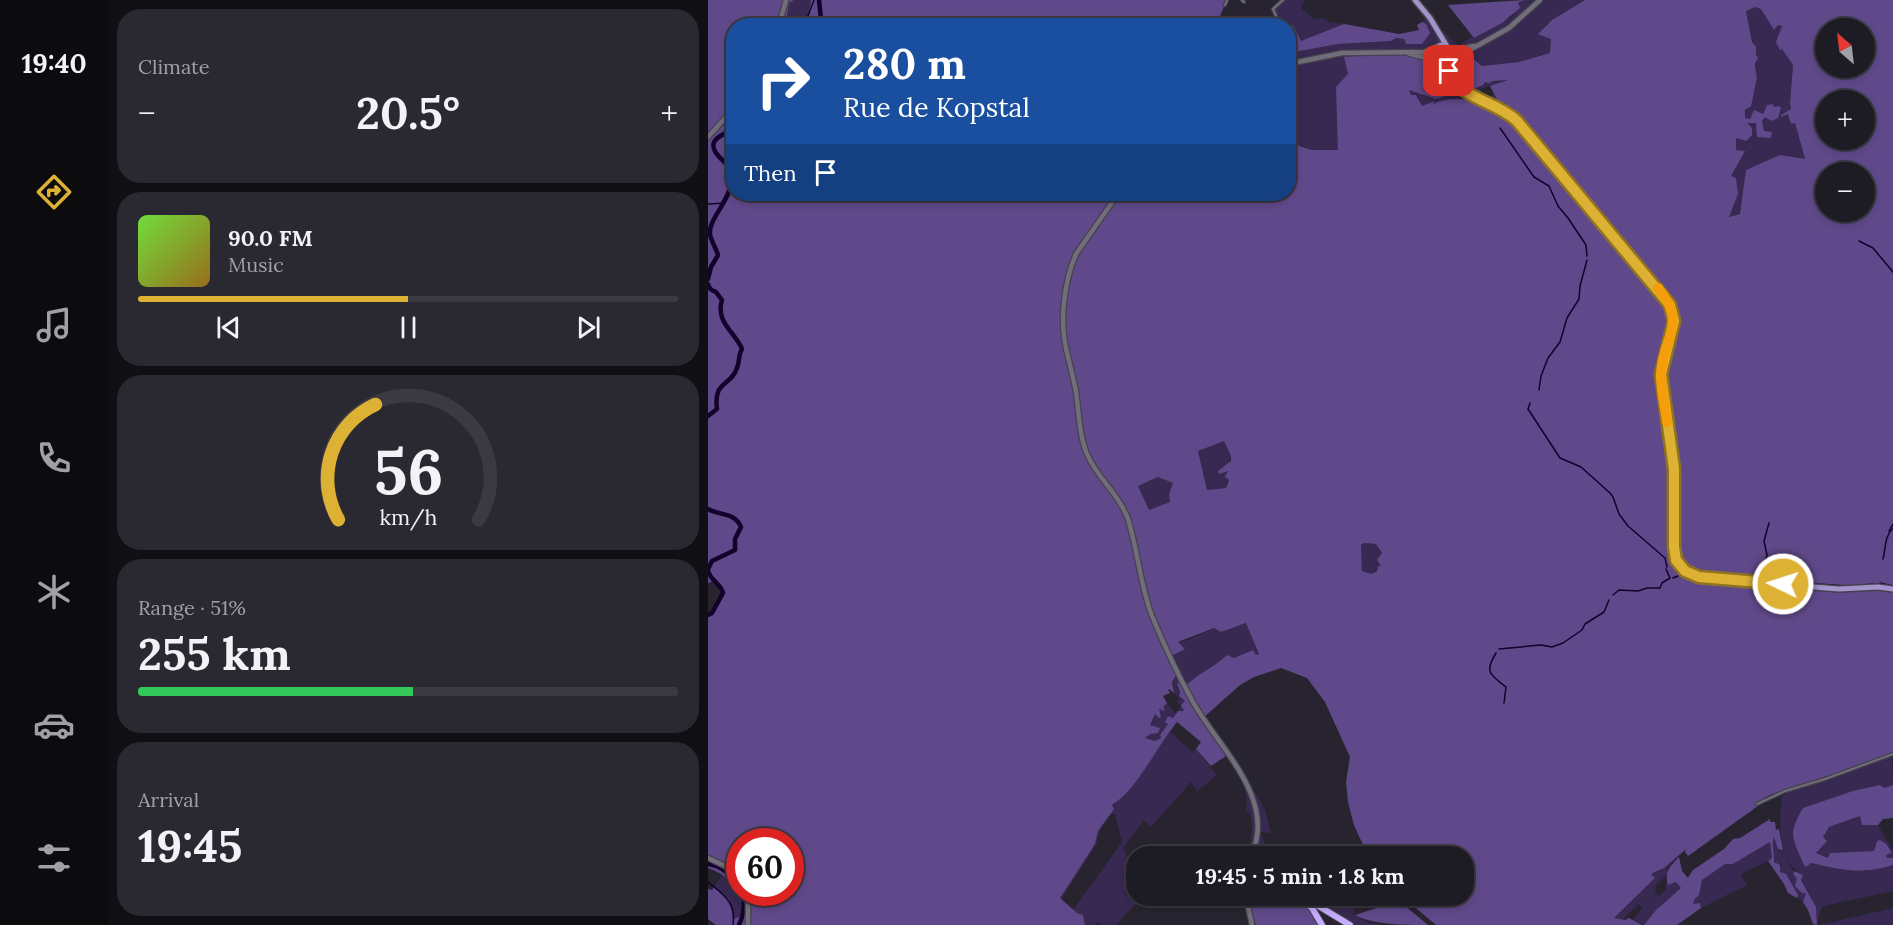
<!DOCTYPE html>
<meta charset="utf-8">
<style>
body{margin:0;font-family:Lora,serif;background:#2a2831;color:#f1f3f6;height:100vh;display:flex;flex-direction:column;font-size:22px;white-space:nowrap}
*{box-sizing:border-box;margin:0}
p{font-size:20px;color:#a0a1a6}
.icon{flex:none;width:33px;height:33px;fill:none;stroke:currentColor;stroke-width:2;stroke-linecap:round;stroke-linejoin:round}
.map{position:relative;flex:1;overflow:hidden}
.drawer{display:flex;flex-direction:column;gap:9px;padding:9px;background:#100f14;width:600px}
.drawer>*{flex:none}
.guide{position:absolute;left:18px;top:18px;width:570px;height:183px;border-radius:24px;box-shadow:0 3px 9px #0003,0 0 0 2px #3b3941;background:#1a4fa0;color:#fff;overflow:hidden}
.needle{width:39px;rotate:332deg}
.buttons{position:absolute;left:1107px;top:18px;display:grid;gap:12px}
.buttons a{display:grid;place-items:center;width:60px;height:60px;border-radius:50%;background:#1d1b24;box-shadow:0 3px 9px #0003,0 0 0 2px #3b3941;font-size:30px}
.speed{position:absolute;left:18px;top:828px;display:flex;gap:12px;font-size:30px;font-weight:700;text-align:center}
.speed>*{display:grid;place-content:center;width:78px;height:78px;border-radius:50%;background:#1d1b24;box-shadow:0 3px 9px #0003,0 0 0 2px #3b3941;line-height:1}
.speed .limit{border:9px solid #d22;background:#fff;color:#111}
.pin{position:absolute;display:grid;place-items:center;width:51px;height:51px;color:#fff;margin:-26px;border-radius:12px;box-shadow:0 3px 9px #0006}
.me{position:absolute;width:66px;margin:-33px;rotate:274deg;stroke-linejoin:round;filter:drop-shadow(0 0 4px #0008)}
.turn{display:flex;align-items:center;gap:21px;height:126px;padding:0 18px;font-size:27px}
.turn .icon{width:78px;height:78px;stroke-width:2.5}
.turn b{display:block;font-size:42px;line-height:51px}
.then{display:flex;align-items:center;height:57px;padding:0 18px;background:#0003;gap:12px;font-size:22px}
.big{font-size:45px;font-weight:700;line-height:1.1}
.drawer .tile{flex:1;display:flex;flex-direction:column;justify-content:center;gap:9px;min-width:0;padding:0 21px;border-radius:24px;background:#2a2831}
.drawer .dial{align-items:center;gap:0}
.dial svg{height:156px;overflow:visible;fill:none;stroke:#3b3941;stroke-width:7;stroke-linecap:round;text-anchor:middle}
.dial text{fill:#f1f3f6;stroke:none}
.song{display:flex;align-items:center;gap:18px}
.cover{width:72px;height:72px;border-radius:9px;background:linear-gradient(135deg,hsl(100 70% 55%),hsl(40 70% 35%))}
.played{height:6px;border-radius:3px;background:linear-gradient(90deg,#ddb133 50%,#3b3941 50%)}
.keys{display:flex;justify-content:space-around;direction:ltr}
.heat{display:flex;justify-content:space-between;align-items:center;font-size:33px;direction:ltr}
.charge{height:9px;border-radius:4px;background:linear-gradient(90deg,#34c759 51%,#3b3941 0)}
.trip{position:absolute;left:418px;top:846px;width:348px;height:60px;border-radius:24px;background:#1d1b24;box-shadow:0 3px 9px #0003,0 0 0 2px #3b3941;font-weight:700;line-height:60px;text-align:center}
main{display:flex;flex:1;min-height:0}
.menu{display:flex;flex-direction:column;width:108px;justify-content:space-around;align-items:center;background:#0c0b0e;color:#a0a1a6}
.menu .icon{width:42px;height:42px}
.menu .current{color:#ddb133}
.menu b{font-size:27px;color:#f1f3f6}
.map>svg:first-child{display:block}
.green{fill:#372951;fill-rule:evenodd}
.forest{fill:#60498a;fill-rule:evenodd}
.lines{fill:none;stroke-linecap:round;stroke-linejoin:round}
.stream{stroke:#14012c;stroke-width:1.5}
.river{stroke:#14012c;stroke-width:4.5}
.minor-casing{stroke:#44424c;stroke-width:4.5}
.secondary-casing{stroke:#44424c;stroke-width:7}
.primary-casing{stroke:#44424c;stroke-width:8}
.motorway-casing{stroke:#44424c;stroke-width:8}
.minor{stroke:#716d7b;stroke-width:2}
.secondary{stroke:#716d7b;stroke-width:4.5}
.primary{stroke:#a493ca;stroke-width:5}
.motorway{stroke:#c6acfe;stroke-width:6}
.route-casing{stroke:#907321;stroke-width:15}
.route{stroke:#ddb133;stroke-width:10}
.slow{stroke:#f59e0b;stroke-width:10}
</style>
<main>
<nav class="menu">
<b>19:40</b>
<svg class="icon current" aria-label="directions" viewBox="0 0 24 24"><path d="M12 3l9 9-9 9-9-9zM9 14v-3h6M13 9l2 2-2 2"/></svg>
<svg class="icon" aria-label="music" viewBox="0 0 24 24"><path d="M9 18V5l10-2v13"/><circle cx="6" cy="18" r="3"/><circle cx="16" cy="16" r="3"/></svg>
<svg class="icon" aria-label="phone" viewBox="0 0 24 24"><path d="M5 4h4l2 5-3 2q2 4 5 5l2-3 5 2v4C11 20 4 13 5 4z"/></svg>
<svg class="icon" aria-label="climate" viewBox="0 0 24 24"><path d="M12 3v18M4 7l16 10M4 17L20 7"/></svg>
<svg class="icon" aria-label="car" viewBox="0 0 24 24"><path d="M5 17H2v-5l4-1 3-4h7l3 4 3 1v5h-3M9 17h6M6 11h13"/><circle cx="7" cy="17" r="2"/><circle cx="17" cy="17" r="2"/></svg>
<svg class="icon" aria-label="filters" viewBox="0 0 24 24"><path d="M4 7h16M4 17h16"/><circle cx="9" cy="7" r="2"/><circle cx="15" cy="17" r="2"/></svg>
</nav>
<section class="drawer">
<div class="tile"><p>Climate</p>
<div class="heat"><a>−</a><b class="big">20.5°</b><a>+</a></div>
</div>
<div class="tile">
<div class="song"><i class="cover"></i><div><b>90.0 FM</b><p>Music</p></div></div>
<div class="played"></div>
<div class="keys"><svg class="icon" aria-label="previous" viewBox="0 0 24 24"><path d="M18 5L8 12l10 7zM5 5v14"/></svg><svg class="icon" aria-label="pause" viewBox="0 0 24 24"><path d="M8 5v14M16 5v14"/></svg><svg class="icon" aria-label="next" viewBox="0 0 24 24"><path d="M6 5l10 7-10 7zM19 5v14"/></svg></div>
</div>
<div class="tile dial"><svg viewBox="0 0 100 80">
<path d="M14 69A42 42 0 1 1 86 69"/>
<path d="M14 69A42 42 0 0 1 33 10" stroke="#ddb133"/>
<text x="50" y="56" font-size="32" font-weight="700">56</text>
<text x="50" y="72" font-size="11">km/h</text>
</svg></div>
<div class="tile"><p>Range · 51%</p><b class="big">255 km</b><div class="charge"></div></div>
<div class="tile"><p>Arrival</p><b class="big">19:45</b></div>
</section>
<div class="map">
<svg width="1185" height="925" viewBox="0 0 1185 925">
<rect width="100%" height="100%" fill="#272430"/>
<path class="green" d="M86 0H103L101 11 102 13 96 25H94L97 19 92 15 87 25 74 26 78 23 81 3Z
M577 0H597L593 8 606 19 615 18 621 22 636 24 593 42 585 25 574 24 575 21 571 20 566 11Z
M816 0H877L844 20 831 33 844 39 842 53 811 62 774 66 768 87 775 85 777 82 802 80 774 88 770 94 782 100 787 92 790 101 809 121C791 112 762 95 741 98 732 100 724 105 714 106L709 95H703L701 90 728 99 738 91 717 61 705 57H636L640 74 628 87 631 150H604L591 146 588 136V111L581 88 580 53 630 44 683 41 688 38 696 39 698 44 718 24 714 22 718 18 721 22 725 23 734 34 735 31 751 46 764 36 766 38 805 16 811 8 810 3Z
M1047 7 1053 9 1066 30 1070 25 1074 26V49L1085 65 1082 103 1083 109 1073 115V117L1080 114 1087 123 1097 160 1032 214 1021 217 1030 194 1023 177 1036 151 1028 150V138L1044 135V128L1038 123H1049V137L1056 131 1054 121 1066 107 1064 104 1060 105 1055 114 1042 119 1037 118C1037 103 1049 91 1049 77 1049 54 1042 34 1038 11Z
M516 441 523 456 518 488 499 490 490 450Z
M450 477 465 483 461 494 462 502 441 510 430 486Z
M656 543 668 544 674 554 673 566 663 574 654 571 653 545Z
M538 623 552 654 548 655 544 650 526 658 519 655C505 667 490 674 477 686L469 685 472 698 477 701 476 712 470 711 473 705 469 701 471 698 466 693 463 656 476 649 469 642 477 641 507 628 513 632Z
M459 703 468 714 452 735 454 738 447 741 437 738 442 734V725L447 714 453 717 450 709Z
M497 716 551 799 557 810 563 833 552 832 561 852 551 844H547L546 852 552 851 559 856H539C544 842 545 827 542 813L538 811C546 785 508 740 494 719Z
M462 732 484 752 488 749 509 775 489 791 483 782 443 827 436 820 415 848C418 856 424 861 428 870 431 877 429 887 429 896H435L408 925H394L390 922 387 925H377L375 915 369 913 352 898 387 844 390 831 406 809 404 805H406C428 783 445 758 462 732ZM403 814H407L414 842 365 910 355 901 354 898 388 845 392 830Z
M1184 754 1185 785 1176 788 1172 785 1147 792 1088 846 1098 867 1102 863C1133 870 1154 875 1185 865V891L1116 906 1113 909 1109 925C1110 907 1102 894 1093 880L1095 875C1069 861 1071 821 1074 796L1084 790 1117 781Z
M1153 816 1154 825H1170L1185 851V858H1178V854L1183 853 1169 841 1166 851 1122 853 1120 858 1108 853 1119 841 1114 837 1121 827Z
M1067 834 1070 849 1075 850 1085 871V874L1099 893 1095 902 1089 898 1090 895C1076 877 1057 859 1067 834Z
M1062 842 1064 859 1035 873 1033 876 1039 885 993 908 992 903 985 905V900L991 895 994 880 1017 863 1025 864Z
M980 847 960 867 959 875 948 885 947 893 951 896 958 889V879L960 885 968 882 973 888 948 910 936 925 925 920 934 908 932 905H930L915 919 906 918 947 878 943 875 956 868Z
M15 874C28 884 34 900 35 915L26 920 21 899 6 887Z
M597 896H611L629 906 632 896H651L645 915H647L661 923 674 925H645Z
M1185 908V925H1111Z"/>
<path class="forest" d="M0 0H86L81 3 78 23 74 25 26 26V194H580L581 88 588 111V136L591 146 604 150H630L628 87 640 74 636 57C655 56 702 48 718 62 720 64 721 67 723 70L729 71 730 75 729 78 741 93 740 95 728 99 701 90 703 95H708L714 106 727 101 725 104C751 91 784 105 807 119L790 101 782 86 800 80 785 81 781 83 777 82 775 85 761 91 749 80 747 72 754 61 761 55 774 66 811 62 842 53 843 39 830 34 844 20 877 0H1185V754L1062 795 1048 803 1050 806 980 856 977 852 978 849 956 868 943 874 947 878 906 918 917 920 921 918 934 925H728L697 899 691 901 720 925C697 925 665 925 647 915L690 901 687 896H756V856H660L646 825 640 802 638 782 642 757 617 702 599 678 573 668 546 677 532 685 494 719 518 756 503 766 488 749 493 742 469 722C451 744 427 792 404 805L406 809 390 831 387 844 352 898 369 913 375 915 377 925H8L0 919V889L4 890 6 887 21 899 26 919 35 915C32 889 24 877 0 868V615L4 613 15 593V590L5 581 0 583ZM1047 7 1053 9 1066 30 1070 25 1074 26 1068 42 1072 50 1074 49 1085 65 1082 103 1083 109 1073 115V117L1080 114 1083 124 1087 123 1097 159 1072 155 1038 170 1032 214 1021 217 1030 194 1028 178 1023 176 1037 151 1028 150V138L1038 141 1044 135V128L1039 123H1048L1049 137 1063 138 1064 132 1056 131 1054 121 1057 117 1063 121 1070 118 1073 108 1071 106 1066 107 1065 104 1059 105 1055 114 1046 110 1042 119 1037 118V110L1043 106 1049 78 1047 64 1050 58 1048 55V47L1044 42 1038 11ZM1118 28H1156V68H1118ZM1118 100H1156V140H1118ZM1118 172H1156V212H1118ZM516 441 523 456V461L510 471 511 474 520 471 517 477 521 480 518 488 499 490 490 451ZM450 477 465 483 461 494 462 502 441 510 430 486ZM656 543 668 544 674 553 669 560 673 566H670L669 571 663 574 654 571 653 545ZM538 623 551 654 548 655 545 650 526 658 519 655C506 667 490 674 477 686L472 682 469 684 472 692 471 696 477 701 473 705 476 711H470L465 718 460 716 457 722 460 724 452 735 453 738 447 741 437 738 442 734 450 733 452 728 442 725 447 714 451 718 453 717 451 708 455 711 457 710 455 707 459 703 455 696 462 693 460 690 461 689 466 693 464 682 470 672 463 656 477 649 470 642 506 628 513 632ZM32 842H82V892H32Z
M103 0H519L508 25 96 26 102 13 101 11Z
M816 0 810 3 812 8 794 23 766 38 740 5Z
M714 22 718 24 722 33 714 44H698L696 39 688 38 683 41 630 44 581 53V26L585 25 593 41 636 24 691 34 711 30 709 25Z
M1172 785 1176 788 1185 785V818L1175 819 1170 825H1154L1152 816 1121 827 1115 837 1119 841 1108 853 1120 858 1122 853 1166 851 1169 841 1172 840 1178 844 1184 853 1178 855 1179 858H1185V865C1154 875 1133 870 1103 863L1098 867 1096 865C1085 839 1079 835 1095 808L1145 791Z
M1062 819V822H1067L1068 830 1071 829 1075 850 1070 849 1066 837C1063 845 1067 854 1066 862L1072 865V872L1078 874 1090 895 1089 898 1080 893 1076 884 1060 861 1064 858 1062 842 1025 864H1017L994 880 991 895 986 900 985 904 992 903 993 908 969 925H936L948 910 973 888 968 882 960 885C956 872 962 866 971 857L974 871 980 878 985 870 1016 849 1025 839 1032 838Z
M1086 871 1095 875 1093 880 1108 907 1109 925 1105 924 1100 910 1095 902 1098 893H1094L1087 886 1089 879 1085 874Z
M542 896C578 896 593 889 612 925H548L543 910Z"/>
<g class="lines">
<path class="stream" d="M96 26 106 0
M792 128 826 177 841 186 850 206 860 218 878 245 879 256
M0 204 17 203
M1151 241 1165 248 1185 272
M831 390 833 376 840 358 852 342 859 318 871 299 872 286 879 260
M822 403 820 409 852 458 873 467 902 493 905 497 911 514 920 526 957 558 959 567
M1181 531 1185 524
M1175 559C1178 548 1176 537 1185 528
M973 575 982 580H990
M998 576 1068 582
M965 578 970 576
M1054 579V566L1057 563 1059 555 1056 541 1061 523
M1079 582 1140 586
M1172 583 1185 586
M1154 585 1167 584
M905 595 911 590 930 591 939 588H952L954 583 962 578 958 569
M791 649 833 645 844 647 855 643 874 630 877 624 896 612 901 600
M788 653C776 673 782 674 798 687L796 703
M0 882C16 895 28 902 25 925"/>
<path class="river" d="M109 26 113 19 111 0
M0 279 3 267 10 255C8 248 3 241 2 234 0 220 22 200 23 183 24 179 24 173 22 169 18 161 2 153 6 142 9 136 20 132 26 130
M0 284C1 289 4 291 8 292L14 300C7 322 27 332 34 349 30 355 32 361 29 368 23 387 5 380 9 409L0 416
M0 509C12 516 27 512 33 527L27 539V550L4 561 0 569
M0 570C1 580 13 583 15 593L4 613 0 615
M0 864C15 866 24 876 32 888
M31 925C36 914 38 904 33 892"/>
<g class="minor-casing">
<path id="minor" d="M534 0 536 2
M517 5 519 0
M568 26 571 23 565 9 575 0
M1049 804 1077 791 1117 779 1185 754"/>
</g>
<g class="secondary-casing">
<path id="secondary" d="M71 26 78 0
M742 51 766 46
M700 53 718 58 724 62
M742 61 801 28 832 0
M580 64 634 53 716 52 725 49
M0 137 26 108
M410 194 368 254C357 279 352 316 357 343 360 359 365 375 368 392 371 412 371 435 379 454 389 478 411 494 420 519 430 551 432 585 444 616 456 645 470 675 485 702 510 747 570 799 543 856
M0 858 17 866 32 881
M37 892 40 903V925
M538 896 544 925"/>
</g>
<g class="primary-casing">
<path id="primary" d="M707 0 722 18 743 53 740 64 732 67
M740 48 733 45 725 49 722 57 724 62 732 67 752 89 771 99 794 108 809 121 962 305C971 329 953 351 953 376 952 408 966 439 966 471 967 491 962 546 969 562 975 574 988 576 1000 579L1131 589 1170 587 1185 589"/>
</g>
<g class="motorway-casing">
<path id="motorway" d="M589 896 604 908 614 925
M594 896 642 925"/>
</g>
<use href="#minor" class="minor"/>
<use href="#secondary" class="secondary"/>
<use href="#primary" class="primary"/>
<use href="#motorway" class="motorway"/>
</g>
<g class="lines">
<g class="route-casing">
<path id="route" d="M741 71C754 101 787 100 809 121L962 305 966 321 953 374 966 469V547L968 560 977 571 991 577 1075 584"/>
</g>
<use href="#route" class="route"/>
<path class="slow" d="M950 288C981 325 954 337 953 375 953 391 957 406 959 422"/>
</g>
</svg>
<div class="buttons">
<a><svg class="needle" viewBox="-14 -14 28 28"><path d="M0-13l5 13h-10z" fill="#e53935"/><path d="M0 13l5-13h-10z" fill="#a0a1a6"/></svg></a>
<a>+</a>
<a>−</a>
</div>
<div class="speed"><div class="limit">60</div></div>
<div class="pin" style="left:741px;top:71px;background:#d93025"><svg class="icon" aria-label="arrive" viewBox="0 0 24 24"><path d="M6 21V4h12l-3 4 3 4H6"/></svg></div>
<svg class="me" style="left:1075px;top:584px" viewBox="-20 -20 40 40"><circle r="17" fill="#ddb133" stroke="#fff" stroke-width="3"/><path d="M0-11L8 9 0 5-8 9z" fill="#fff"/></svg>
<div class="trip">19:45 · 5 min · 1.8 km</div>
<div class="guide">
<div class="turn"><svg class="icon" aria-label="right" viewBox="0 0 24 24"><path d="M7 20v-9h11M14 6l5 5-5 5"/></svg><div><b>280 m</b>Rue de Kopstal</div></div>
<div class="then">Then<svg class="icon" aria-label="arrive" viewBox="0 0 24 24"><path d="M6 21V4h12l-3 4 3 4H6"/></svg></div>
</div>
</div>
</main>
